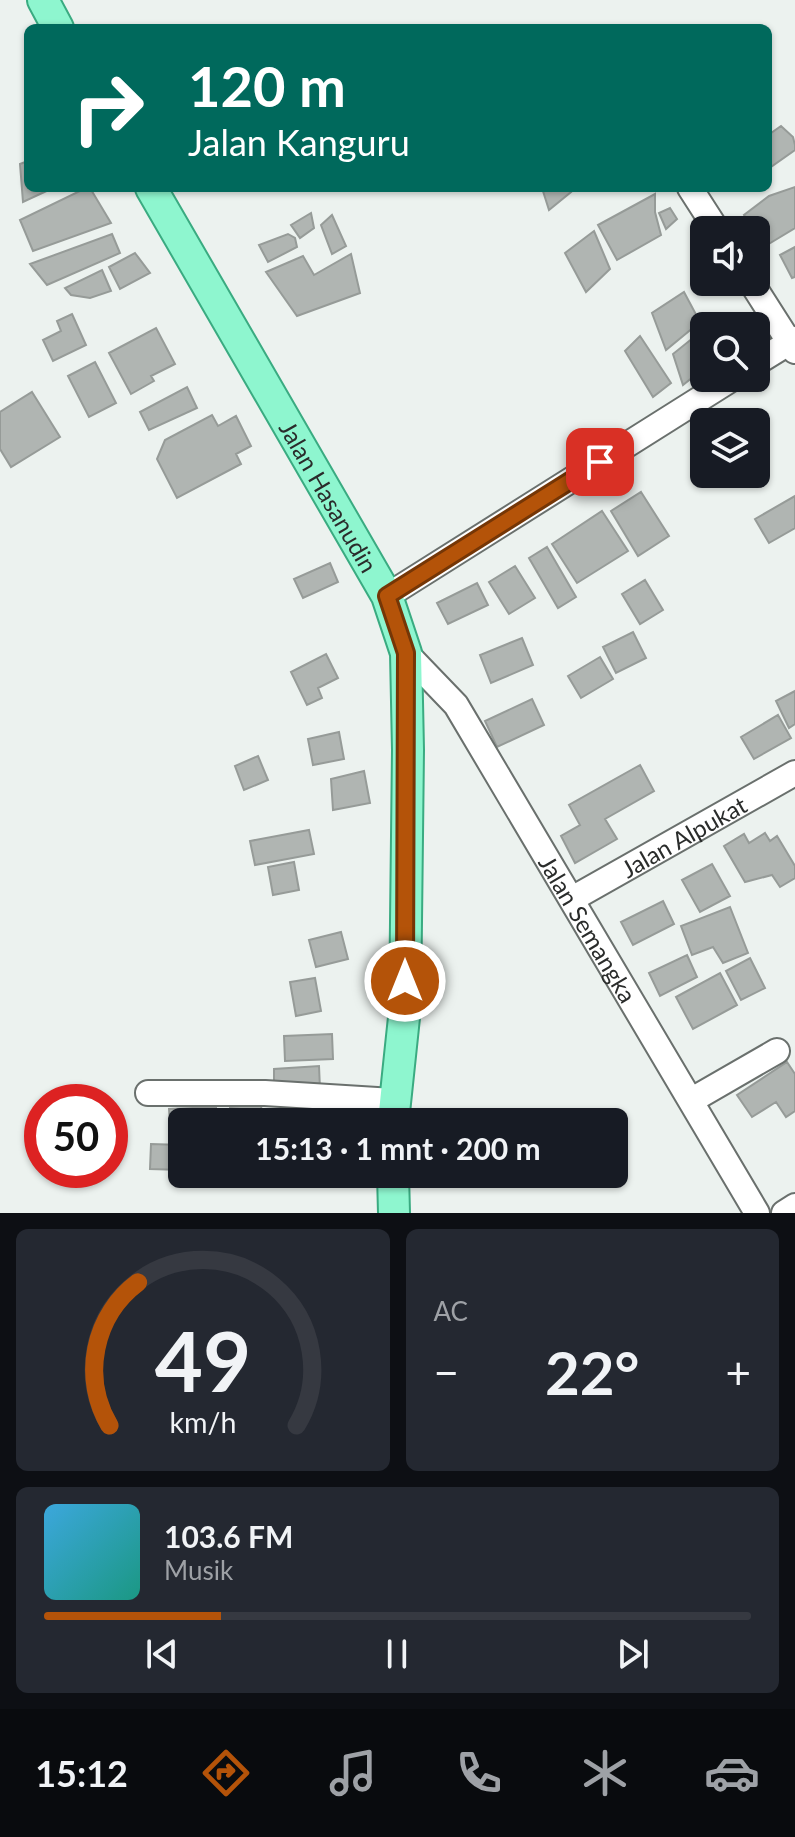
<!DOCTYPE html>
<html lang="id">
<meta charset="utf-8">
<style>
body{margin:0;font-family:Lato,sans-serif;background:#242831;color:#f1f3f6;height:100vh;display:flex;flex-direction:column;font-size:30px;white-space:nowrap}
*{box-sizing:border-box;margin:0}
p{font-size:26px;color:#9ea1a6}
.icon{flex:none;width:44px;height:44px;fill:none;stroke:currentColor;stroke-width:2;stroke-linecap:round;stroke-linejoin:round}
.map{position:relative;height:1213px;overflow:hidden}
.drawer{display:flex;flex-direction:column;gap:16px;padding:16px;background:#0d0f14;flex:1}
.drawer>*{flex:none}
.banner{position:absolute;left:24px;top:24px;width:748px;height:168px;border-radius:12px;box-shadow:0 2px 6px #0004;background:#00695c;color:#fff;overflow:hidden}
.buttons{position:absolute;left:690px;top:216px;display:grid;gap:16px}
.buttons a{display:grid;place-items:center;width:80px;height:80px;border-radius:12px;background:#171b24;box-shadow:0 2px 6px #0004;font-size:40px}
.speed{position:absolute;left:24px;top:1084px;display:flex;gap:16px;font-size:40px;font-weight:700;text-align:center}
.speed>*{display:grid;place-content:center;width:104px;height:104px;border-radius:50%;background:#171b24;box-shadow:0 2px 6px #0004;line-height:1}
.speed .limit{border:12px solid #d22;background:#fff;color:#111}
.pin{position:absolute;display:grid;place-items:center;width:68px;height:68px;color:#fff;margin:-34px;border-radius:16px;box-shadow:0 4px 12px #0006}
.me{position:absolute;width:88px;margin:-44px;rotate:0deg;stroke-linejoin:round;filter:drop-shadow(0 0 6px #0008)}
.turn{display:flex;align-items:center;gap:28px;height:168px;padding:0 32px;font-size:36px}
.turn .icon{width:104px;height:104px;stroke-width:2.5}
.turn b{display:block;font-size:56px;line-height:68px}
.big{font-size:60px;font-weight:700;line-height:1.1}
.drawer .widget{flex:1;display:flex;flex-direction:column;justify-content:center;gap:12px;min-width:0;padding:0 28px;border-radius:12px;background:#242831}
.drawer .dial{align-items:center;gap:0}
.dial svg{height:208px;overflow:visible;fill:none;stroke:#363941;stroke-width:7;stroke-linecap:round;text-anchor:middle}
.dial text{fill:#f1f3f6;stroke:none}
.song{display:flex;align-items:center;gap:24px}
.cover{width:96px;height:96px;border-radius:12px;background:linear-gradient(135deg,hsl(200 70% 55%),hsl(170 70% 35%))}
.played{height:8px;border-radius:4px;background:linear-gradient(90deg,#b45309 25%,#363941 25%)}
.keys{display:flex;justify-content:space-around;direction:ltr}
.heat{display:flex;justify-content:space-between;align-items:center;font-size:44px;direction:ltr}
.drawer .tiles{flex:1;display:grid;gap:16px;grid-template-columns:1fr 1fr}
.widget:last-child{grid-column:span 2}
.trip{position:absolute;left:168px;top:1108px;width:460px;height:80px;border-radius:12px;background:#171b24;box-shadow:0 2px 6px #0004;font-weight:700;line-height:80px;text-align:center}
.dock{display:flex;height:128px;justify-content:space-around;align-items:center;background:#090b0e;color:#9ea1a6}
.dock .icon{width:56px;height:56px}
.dock .on{color:#b45309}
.dock b{font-size:36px;color:#f1f3f6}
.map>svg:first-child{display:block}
.building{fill:#b0b5b2;stroke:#969b98;stroke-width:2}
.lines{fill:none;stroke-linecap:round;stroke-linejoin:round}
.minor-casing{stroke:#6a706d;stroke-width:28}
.major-casing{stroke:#3aab81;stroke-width:34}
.minor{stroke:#fff;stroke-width:24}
.major{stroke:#8ef6cf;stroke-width:30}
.route-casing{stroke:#753606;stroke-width:20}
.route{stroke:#b45309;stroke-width:14}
.labels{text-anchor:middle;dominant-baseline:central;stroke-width:6;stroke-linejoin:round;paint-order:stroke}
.street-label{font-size:24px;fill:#2a2c2b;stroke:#ecf2ef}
</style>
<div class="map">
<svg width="795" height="1213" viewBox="0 0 795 1213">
<rect width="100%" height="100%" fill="#ecf2ef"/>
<path class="building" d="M768 119 771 133 781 126 793 137 795 145V150L768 169Z
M28 161V188H53L23 202 20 164Z
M795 187V228L767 245 744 215 769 196Z
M86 188H90L111 223 33 251 20 220Z
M542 188H568L571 192 549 210Z
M655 194V212L661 235 617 260 598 225Z
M670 208 677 219 666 229 659 213Z
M311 213 314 228 300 238 291 225Z
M332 215 346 246 332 254 321 225Z
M594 231 610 269 586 292 565 253Z
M112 234 120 253 47 285 30 264Z
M288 234 295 238 297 247 268 262 259 245Z
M795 247V277L792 278 780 255Z
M135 253 150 273 120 289 109 267Z
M351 254 360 293 297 316 266 272 303 256 314 275Z
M102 270 111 291 90 298 71 295 65 288Z
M684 292 700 322 666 350 652 313Z
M72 314 86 345 53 361 43 340 61 331 57 321Z
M156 328 175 364 151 376 154 381 131 394 109 353Z
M704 329V368L683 385 673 354Z
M640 336 671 383 653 397 625 351Z
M95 362 116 403 89 417 68 376Z
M187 387 197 408 149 430 140 412Z
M32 392 60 437 11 467 0 449V412Z
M212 415 218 426 236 416 251 446 236 454 241 464 177 498 157 459 165 440Z
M641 492 669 536 638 556 611 511Z
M795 496V528L769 543 755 519Z
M602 511 628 551 577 583 552 544Z
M547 547 576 597 558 608 529 558Z
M330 563 338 582 303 598 294 579Z
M515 566 535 598 509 614 489 582Z
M645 580 663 610 640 624 622 594Z
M477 583 488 605 448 624 437 603Z
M633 632 646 658 616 673 603 647Z
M522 638 533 665 491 683 480 655Z
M326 654 338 678 318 688 322 698 307 705 291 672Z
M600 657 613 679 581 698 568 676Z
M795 691V724L789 728 776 701Z
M532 699 544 725 497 747 485 721Z
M778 715 791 738 754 759 741 737Z
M339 732 344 759 313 765 308 739Z
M258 756 268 780 244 790 235 766Z
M640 765 654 791 605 819 617 839 575 863 561 836 580 825 569 805Z
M364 771 370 803 333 810 331 779Z
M309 830 314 854 255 865 250 841Z
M765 833 770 841 777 836 795 866V878L780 887 772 875 745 882 724 846 744 834 749 843Z
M294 862 299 890 273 895 268 867Z
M712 864 730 896 700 912 682 880Z
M663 901 674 924 633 945 621 922Z
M730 907 748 953 723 963 713 947 692 955 681 926Z
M341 932 348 959 316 967 309 940Z
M687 955 697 977 660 996 649 973Z
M750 958 765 988 741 1000 726 971Z
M720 973 737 1005 693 1029 676 997Z
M315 978 321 1011 296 1016 290 982Z
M332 1034 333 1059 285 1061 284 1036Z
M787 1062 795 1074V1111L786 1117 776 1102 752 1117 737 1095Z
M319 1066 320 1089 274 1085V1069Z
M261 1104 262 1122H232L230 1107Z
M287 1104 342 1105V1122H287Z
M216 1107V1122H182V1138H171L169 1109Z
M151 1144 182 1145V1170L150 1169Z"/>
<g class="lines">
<g class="minor-casing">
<g id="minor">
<path d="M690 188 717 230"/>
<path d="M751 282 795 351"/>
<path d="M756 363 795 339"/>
<path d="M387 596 733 378"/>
<path id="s1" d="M406 653 456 705 757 1213"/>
<path id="s2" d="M572 899 795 773"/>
<path d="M148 1093H265L393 1101"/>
<path d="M692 1100 777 1051"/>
<path d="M784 1213 795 1206"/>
</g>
</g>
<g class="major-casing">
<g id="major">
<path d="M43 0 58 28"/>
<path id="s3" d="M151 188 387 596 406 653 408 750 405 1008 393 1122"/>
<path d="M393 1174 394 1213"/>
</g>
</g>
<use href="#minor" class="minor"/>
<use href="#major" class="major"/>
</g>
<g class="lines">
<g class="route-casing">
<path id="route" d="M405 981 406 653 387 596 600 462"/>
</g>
<use href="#route" class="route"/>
</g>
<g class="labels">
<g class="street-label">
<text stroke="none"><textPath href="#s3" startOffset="356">Jalan Hasanudin</textPath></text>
<text stroke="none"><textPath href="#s2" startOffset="128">Jalan Alpukat</textPath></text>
<text stroke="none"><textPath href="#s1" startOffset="332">Jalan Semangka</textPath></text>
</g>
</g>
</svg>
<div class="buttons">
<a><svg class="icon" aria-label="sound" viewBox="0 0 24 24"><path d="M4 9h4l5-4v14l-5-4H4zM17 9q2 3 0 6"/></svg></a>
<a><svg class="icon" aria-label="search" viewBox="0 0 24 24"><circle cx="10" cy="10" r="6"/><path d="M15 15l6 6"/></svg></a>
<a><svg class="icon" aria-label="layers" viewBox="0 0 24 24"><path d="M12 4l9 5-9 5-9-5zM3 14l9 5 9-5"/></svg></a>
</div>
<div class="speed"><div class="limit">50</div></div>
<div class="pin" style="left:600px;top:462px;background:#d93025"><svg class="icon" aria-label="arrive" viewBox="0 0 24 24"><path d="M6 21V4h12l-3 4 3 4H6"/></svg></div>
<svg class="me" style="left:405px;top:981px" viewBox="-20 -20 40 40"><circle r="17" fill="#b45309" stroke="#fff" stroke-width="3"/><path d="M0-11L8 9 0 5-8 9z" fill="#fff"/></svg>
<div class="trip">15:13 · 1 mnt · 200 m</div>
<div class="banner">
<div class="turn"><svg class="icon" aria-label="right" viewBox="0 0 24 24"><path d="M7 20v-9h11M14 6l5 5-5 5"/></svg><div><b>120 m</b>Jalan Kanguru</div></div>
</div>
</div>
<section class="drawer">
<div class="tiles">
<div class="widget dial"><svg viewBox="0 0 100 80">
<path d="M14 69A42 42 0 1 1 86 69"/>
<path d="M14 69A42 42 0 0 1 25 14" stroke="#b45309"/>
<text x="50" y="56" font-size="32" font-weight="700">49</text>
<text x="50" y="72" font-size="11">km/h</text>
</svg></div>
<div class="widget"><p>AC</p>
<div class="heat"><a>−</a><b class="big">22°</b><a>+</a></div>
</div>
<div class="widget">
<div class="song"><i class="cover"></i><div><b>103.6 FM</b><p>Musik</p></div></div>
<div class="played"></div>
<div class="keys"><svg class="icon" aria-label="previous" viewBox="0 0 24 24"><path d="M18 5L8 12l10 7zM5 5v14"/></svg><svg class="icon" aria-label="pause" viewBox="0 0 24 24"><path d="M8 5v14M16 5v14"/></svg><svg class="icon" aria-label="next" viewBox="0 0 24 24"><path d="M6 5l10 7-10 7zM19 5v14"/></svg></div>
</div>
</div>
</section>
<nav class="dock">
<b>15:12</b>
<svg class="icon on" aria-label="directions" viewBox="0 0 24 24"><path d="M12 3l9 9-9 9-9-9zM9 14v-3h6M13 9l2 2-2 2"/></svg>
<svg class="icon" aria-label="music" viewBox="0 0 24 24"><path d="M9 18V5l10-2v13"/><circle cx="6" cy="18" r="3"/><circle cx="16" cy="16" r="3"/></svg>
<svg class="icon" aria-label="phone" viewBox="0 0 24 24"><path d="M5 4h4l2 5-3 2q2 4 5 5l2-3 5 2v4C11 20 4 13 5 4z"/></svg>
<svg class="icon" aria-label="climate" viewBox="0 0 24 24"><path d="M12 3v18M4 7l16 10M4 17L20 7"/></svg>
<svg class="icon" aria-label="car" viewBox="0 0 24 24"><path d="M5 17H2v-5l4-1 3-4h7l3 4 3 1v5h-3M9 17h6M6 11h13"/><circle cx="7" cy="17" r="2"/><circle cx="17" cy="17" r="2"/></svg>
</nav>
